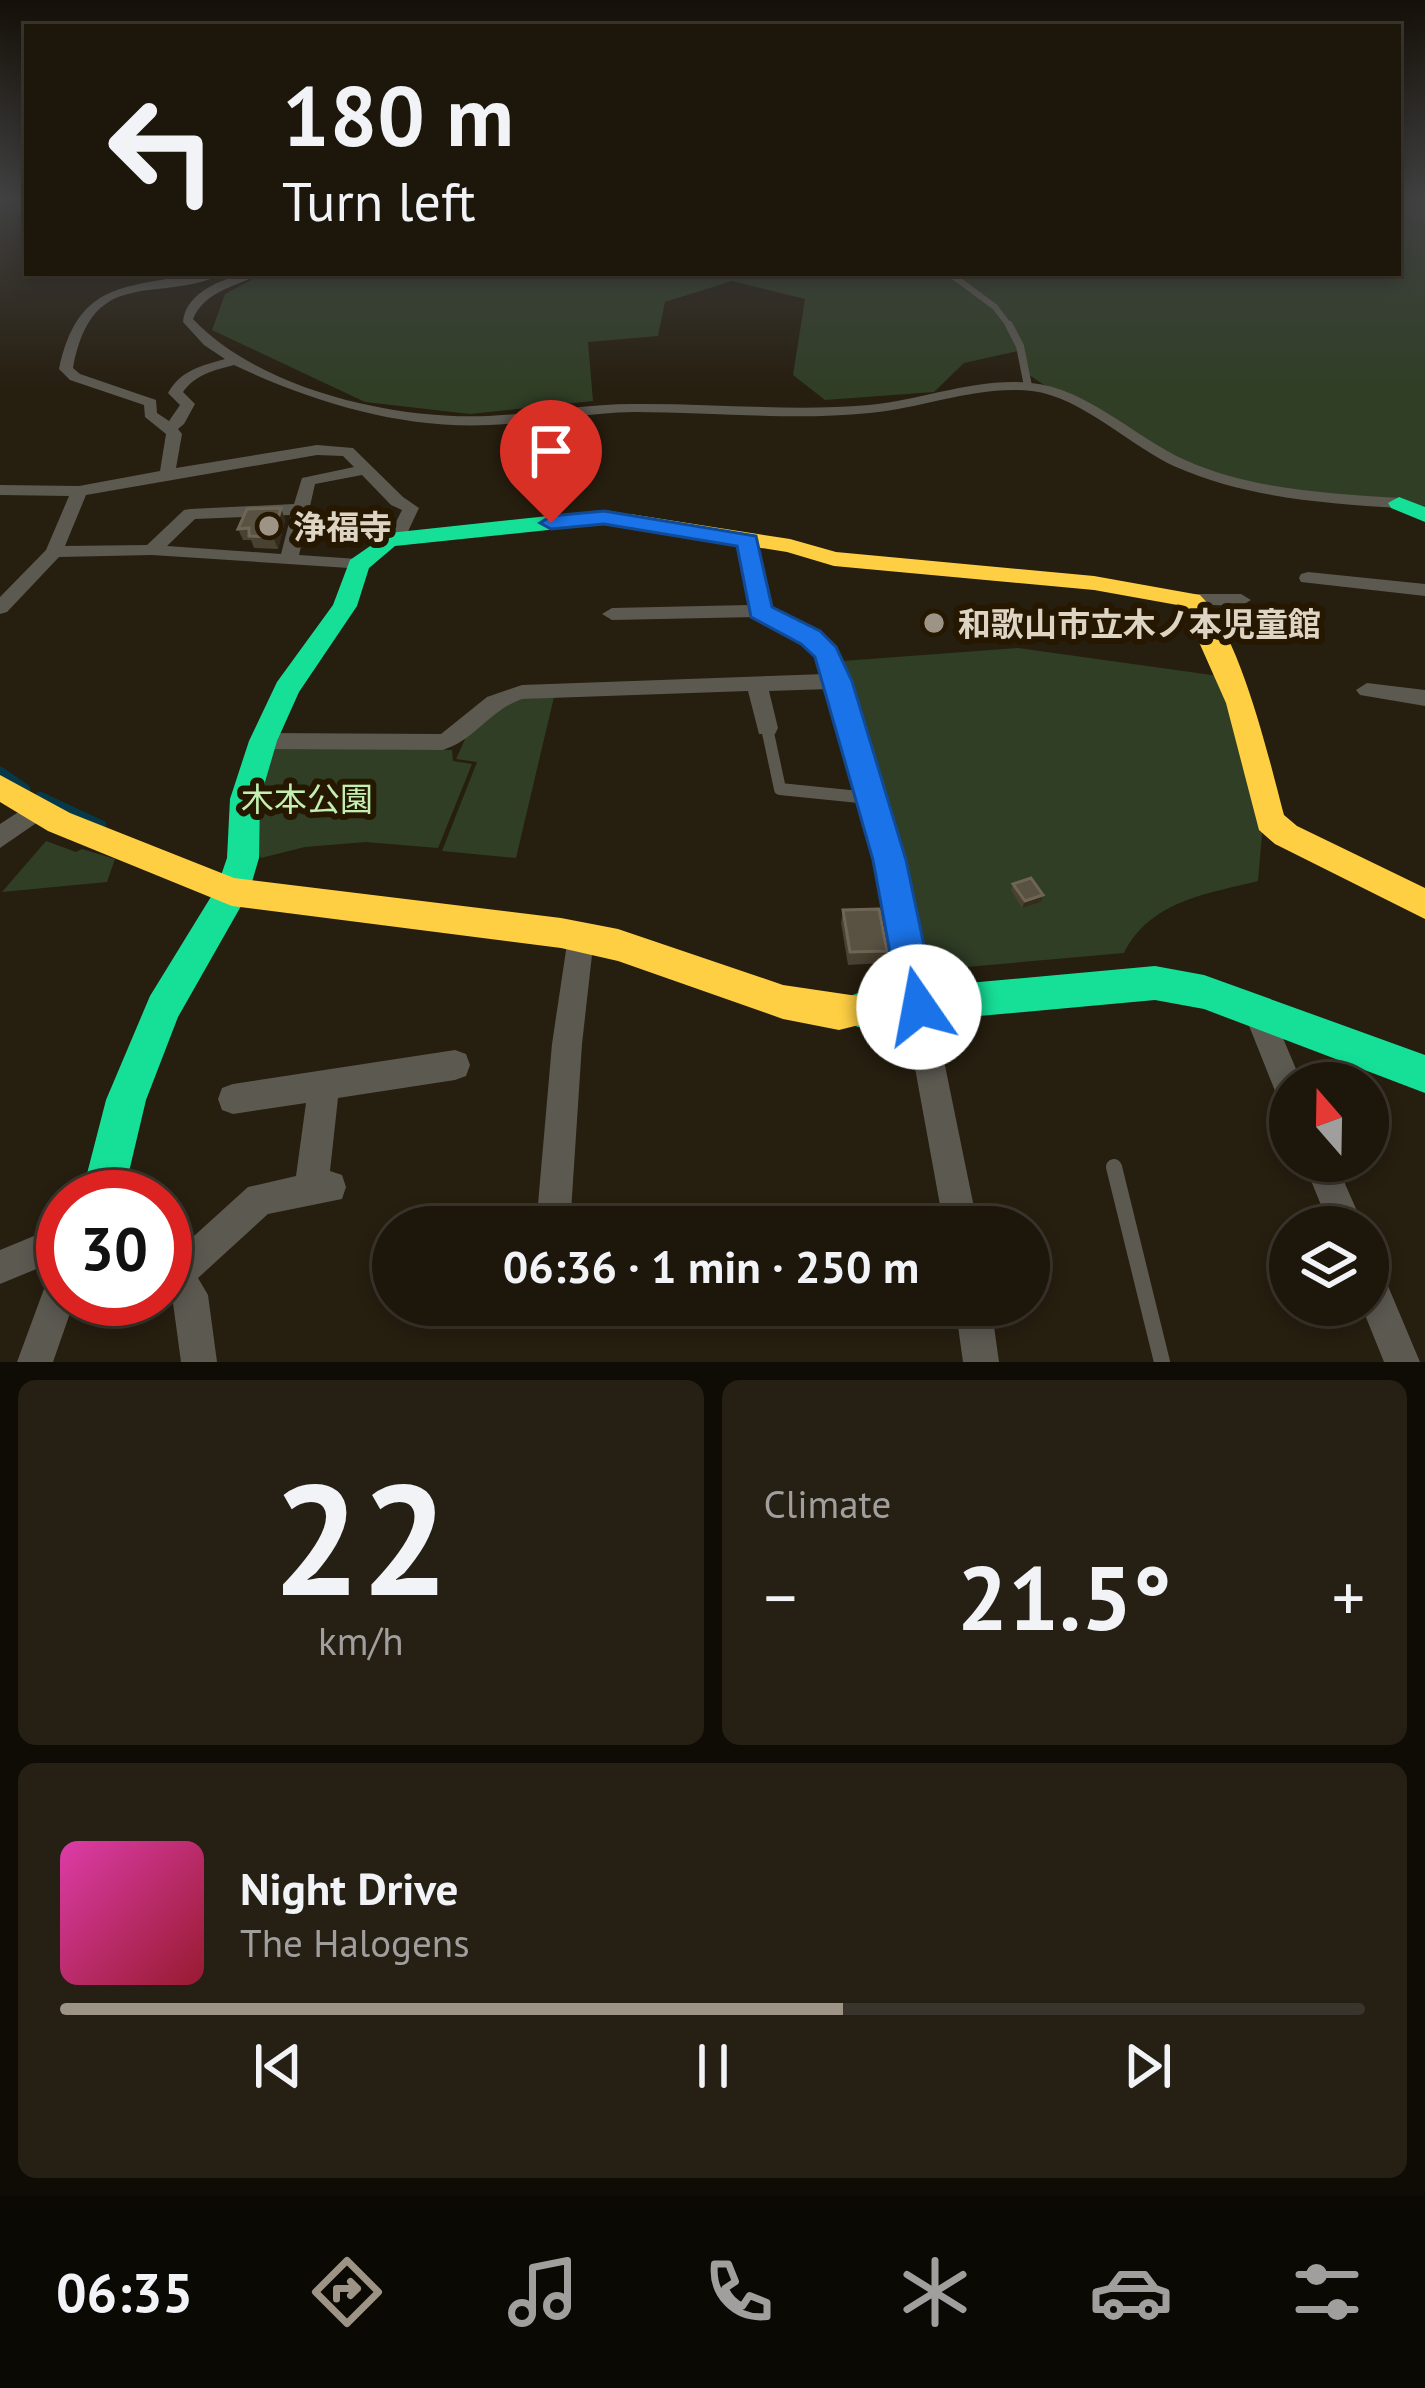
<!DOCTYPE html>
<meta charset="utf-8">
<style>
body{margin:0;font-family:"PT Sans","Noto Sans JP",sans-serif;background:#251f14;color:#f1f3f6;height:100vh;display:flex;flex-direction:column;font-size:45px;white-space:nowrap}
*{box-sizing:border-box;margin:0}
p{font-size:39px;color:#a09f9d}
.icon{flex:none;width:66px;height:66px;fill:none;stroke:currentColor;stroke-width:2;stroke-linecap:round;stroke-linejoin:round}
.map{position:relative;height:1362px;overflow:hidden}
.details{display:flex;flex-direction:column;gap:18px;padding:18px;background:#0f0c06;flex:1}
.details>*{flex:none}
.guide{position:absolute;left:24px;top:24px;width:1377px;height:252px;border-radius:0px;box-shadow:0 6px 18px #0003,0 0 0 3px #3a352c;background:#1c160b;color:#f1f3f6;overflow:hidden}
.needle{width:78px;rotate:340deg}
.controls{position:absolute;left:1269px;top:1062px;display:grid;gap:24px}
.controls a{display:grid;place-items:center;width:120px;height:120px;border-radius:50%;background:#1c160b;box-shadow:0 6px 18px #0003,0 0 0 3px #3a352c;font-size:60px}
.speed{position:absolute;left:36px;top:1170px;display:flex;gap:24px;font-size:60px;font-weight:700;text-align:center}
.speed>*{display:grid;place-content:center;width:156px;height:156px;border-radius:50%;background:#1c160b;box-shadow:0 6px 18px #0003,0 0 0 3px #3a352c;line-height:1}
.speed .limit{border:18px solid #d22;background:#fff;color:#111}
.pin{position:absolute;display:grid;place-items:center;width:102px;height:102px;color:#fff;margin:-123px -51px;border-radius:50% 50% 50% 0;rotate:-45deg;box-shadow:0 0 12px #0007}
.pin .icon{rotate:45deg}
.me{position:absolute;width:132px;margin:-66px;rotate:348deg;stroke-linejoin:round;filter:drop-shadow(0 0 9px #0008)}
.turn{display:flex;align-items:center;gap:42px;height:252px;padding:0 60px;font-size:54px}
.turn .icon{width:156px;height:156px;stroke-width:2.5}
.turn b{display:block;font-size:84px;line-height:102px}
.big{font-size:90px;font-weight:700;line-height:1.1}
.details .widget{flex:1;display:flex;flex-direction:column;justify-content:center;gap:18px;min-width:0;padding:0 42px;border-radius:18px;background:#251f14}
.details .dial{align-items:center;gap:0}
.dial b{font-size:156px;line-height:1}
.song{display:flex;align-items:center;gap:36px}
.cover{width:144px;height:144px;border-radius:18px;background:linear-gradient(135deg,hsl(320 70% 55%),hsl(350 70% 35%))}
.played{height:12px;border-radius:6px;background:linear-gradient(90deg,#9e9485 60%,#3a352c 60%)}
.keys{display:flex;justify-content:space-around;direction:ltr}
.heat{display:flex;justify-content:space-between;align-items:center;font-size:66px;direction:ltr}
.details .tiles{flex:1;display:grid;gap:18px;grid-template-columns:1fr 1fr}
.widget:last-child{grid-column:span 2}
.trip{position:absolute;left:372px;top:1206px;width:678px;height:120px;border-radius:60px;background:#1c160b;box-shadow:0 6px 18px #0003,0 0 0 3px #3a352c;font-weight:700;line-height:120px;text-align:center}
.dock{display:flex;height:192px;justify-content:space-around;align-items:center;background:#0b0904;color:#a09f9d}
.dock .icon{width:84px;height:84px}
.dock .on{color:#9e9485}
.dock b{font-size:54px;color:#f1f3f6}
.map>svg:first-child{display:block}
.green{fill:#303e26}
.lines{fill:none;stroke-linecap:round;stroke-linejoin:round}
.stream{stroke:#05394a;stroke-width:9}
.lane-far3{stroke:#5c5951;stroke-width:6}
.lane-far2{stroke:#5c5951;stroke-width:8}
.lane-far1{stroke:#5c5951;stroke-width:12}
.lane{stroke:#5c5951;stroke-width:16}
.street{fill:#5c5951;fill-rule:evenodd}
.fast{fill:#16e098;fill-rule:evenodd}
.slow{fill:#ffcf43;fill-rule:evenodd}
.wall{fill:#494131}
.shaded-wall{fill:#342c1d}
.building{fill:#595141;stroke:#6e6555;stroke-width:3}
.route{fill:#1a73e8;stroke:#114b97;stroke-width:3}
.poi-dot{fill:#9e9485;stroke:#261800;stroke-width:4.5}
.labels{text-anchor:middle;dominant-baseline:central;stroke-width:12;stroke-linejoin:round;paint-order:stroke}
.poi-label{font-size:33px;font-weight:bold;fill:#ded4c4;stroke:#261800;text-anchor:start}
.park-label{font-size:33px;fill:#c3efb0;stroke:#261800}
</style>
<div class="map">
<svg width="1425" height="1362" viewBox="0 0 1425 1362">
<rect width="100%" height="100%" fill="#261e0f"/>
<path class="green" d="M1398 199H1425V508C1359 500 1290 497 1225 479 1169 463 1073 404 1023 371V350L964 363 934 392 825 400 793 375 805 299 732 281 665 302 658 336 588 342 593 401 470 414 365 402 212 330 225 294 264 273H1398Z
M1018 648 1219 676 1263 823 1258 881C1206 894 1150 901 1124 953L933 970 922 957 842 661Z
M554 697 516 858 442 851 477 762 456 759 467 735 504 700Z
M273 747 452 750 453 761 472 764 438 848 366 842 305 847 261 858C241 825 261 779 273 747Z
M46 841 76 852 82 849 115 859 107 882 2 892Z"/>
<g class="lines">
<path class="stream" d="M0 771 26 789
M40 796 102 825"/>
<path class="lane-far3" d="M949 273 995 307 1011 328"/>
<path class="lane-far2" d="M1009 325 1020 346 1028 386"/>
<path class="lane-far1" d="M767 728 780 789 869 798"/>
<path class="lane" d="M1114 1167 1162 1362"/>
<path class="street" d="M202 273H225C157 306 93 262 73 368L80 374 156 400 157 413 169 421 180 405 168 393C181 370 201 366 225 359L204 345 183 322C185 290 232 273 261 273 237 287 205 290 193 319 259 389 393 420 488 416 536 414 584 404 633 404 712 403 791 412 869 405 923 400 977 377 1031 383 1089 389 1134 437 1185 460 1252 490 1327 493 1399 498L1407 503 1399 508C1323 503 1247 498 1176 467 1131 447 1082 397 1032 391 978 385 924 408 870 413 792 421 712 412 634 412 585 413 537 423 489 425 401 429 312 402 234 365 214 370 195 375 183 392L195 404 184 424 178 429 182 434 176 468 317 445 353 448 403 497 419 508 403 542 397 543 388 538 402 510 391 505 362 475 315 484 299 555 358 559 364 561 367 565 364 569 152 555 59 557 7 612 0 614V597L46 550 69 496 0 495V485L79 486 160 471 166 434 145 417 144 405 70 380 59 369C78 280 126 288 202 273ZM317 455 343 456 354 467 302 478 294 504 190 509 184 510 147 545 65 546 86 495ZM291 515 281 554 167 546 195 519Z
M748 536 757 541 769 608 818 632 834 648 855 698 903 860 978 1227H944L877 860 830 689 769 691 778 728 775 734H759L748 691 522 699C490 710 475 740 443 750L263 749 255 747 252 741 255 735 263 733 441 734 487 697 522 685 825 674 818 656 804 642 757 617 612 620 602 614 612 608 749 605 739 541Z
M1308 572 1425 584V596L1301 582 1299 578 1301 574Z
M1191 594H1241L1251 600 1241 606 1184 604 1181 600Z
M1367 683 1425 690V706L1360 695 1356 690Z
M37 800 45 803 49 810 45 817 0 848V824Z
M581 925 591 928 594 937 582 1044 570 1227H536L552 1044 568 937 571 928Z
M1258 999 1268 1003 1302 1083H1290V1105L1279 1101 1244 1013 1248 1003Z
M455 1050 466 1054 470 1065 466 1076 455 1080 338 1098 330 1171 342 1175 346 1187 342 1199 268 1214 198 1278 208 1295 217 1362H181L173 1303 165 1294V1252L173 1255 248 1187 296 1176 306 1103 233 1114 222 1110 218 1099 222 1088 233 1084Z
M1303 1161H1335L1364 1227H1330Z
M63 1224V1258L0 1284V1250Z
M1368 1262 1380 1267 1420 1362H1384L1361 1305H1368Z
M63 1264V1299H75L53 1362H17L51 1270Z
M955 1305H991L999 1362H963Z"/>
<path class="fast" d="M1399 497 1425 507V522L1391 508 1388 503Z
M605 510 638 516 641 521 630 528 605 524 395 546 369 568 357 606 299 692 277 741 260 799 259 858 249 892 178 1017 146 1100 123 1197H81L106 1100 150 996 217 887 227 858 230 799 249 741 277 682 333 605 350 560 389 533Z
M1155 966 1204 975 1425 1055V1093L1204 1009 1155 1000 858 1027 845 1022 840 1010 845 998 858 993Z"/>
<path class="slow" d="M630 514 790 539 836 552 1094 576 1200 595C1240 634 1269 759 1284 815L1297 826 1425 888V919L1275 844 1259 830 1226 703 1183 606 1094 590 834 566 787 552 622 526 619 521Z
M0 775 70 813 234 878 561 918 618 929 783 985 871 998 876 1010 871 1022 839 1030 783 1019 618 961 561 948 232 906 48 831 0 802Z"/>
</g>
<path class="wall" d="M281 508 285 520 278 549 254 548 251 540H243L238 529Z
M1013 884 1043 895 1041 902 1022 908 1011 890Z
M843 910 887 951 884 963 848 965 841 923Z"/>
<path class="shaded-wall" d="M281 508 285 520 278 549 273 537Z
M1043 895 1041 902 1022 908 1025 901Z"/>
<path class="building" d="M281 508 273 537 249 536V528L238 529 247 509Z
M1031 878 1043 895 1025 901 1013 884Z
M879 909 887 951 850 952 843 910Z"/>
<linearGradient id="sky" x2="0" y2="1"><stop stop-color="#151008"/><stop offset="0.51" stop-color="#414142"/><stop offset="1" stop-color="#414142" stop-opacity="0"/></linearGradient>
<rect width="1425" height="390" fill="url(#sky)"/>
<path class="route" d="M604 511 756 536 772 607 820 631 836 647 852 681 906 860 937 1007 932 1019 919 1024 906 1019 900 1007 873 860 815 657 801 644 751 617 737 546 604 524 551 529 540 523 551 516Z"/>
<g class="poi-dot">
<circle cx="269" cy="526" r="12"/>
<circle cx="934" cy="623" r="12"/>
</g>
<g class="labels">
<g class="poi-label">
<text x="293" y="526">浄福寺</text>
<text x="958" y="623">和歌山市立木ノ本児童館</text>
</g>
<g class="park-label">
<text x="307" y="798">木本公園</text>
</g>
</g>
</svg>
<div class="controls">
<a><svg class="needle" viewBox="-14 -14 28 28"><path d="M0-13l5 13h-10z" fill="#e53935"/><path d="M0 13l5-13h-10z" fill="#a09f9d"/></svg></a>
<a><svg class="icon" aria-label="layers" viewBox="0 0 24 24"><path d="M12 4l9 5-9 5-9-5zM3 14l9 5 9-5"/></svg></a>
</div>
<div class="speed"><div class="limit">30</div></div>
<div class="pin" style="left:551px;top:523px;background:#d93025"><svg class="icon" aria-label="arrive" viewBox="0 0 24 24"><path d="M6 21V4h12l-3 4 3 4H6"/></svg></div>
<svg class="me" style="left:919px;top:1007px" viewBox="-20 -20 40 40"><circle r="19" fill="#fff"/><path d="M0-13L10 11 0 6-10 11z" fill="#1a73e8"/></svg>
<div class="trip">06:36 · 1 min · 250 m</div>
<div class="guide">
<div class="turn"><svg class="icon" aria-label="left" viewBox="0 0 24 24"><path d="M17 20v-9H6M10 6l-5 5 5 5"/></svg><div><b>180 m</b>Turn left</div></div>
</div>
</div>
<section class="details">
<div class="tiles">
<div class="widget dial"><b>22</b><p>km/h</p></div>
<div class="widget"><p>Climate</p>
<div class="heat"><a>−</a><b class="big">21.5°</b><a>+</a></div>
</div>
<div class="widget">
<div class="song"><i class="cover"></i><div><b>Night Drive</b><p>The Halogens</p></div></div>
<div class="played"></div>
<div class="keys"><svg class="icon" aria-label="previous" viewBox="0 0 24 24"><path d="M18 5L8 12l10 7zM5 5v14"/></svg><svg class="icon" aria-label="pause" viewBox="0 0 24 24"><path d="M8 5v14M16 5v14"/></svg><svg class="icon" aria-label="next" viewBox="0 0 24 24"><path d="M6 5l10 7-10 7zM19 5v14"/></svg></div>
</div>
</div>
</section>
<nav class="dock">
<b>06:35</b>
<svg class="icon on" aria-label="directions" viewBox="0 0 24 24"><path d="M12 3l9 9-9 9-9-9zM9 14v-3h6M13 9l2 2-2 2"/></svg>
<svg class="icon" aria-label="music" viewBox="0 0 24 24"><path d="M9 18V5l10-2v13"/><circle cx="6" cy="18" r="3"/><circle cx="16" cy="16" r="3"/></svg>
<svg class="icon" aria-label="phone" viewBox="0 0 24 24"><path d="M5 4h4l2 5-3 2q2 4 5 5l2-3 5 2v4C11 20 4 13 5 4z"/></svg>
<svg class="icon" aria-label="climate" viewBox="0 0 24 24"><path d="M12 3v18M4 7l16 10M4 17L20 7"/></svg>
<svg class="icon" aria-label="car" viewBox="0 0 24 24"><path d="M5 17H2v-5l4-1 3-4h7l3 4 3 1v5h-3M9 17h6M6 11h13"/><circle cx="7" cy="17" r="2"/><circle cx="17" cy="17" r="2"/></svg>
<svg class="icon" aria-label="filters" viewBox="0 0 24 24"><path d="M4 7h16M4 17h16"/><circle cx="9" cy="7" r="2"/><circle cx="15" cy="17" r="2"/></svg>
</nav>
